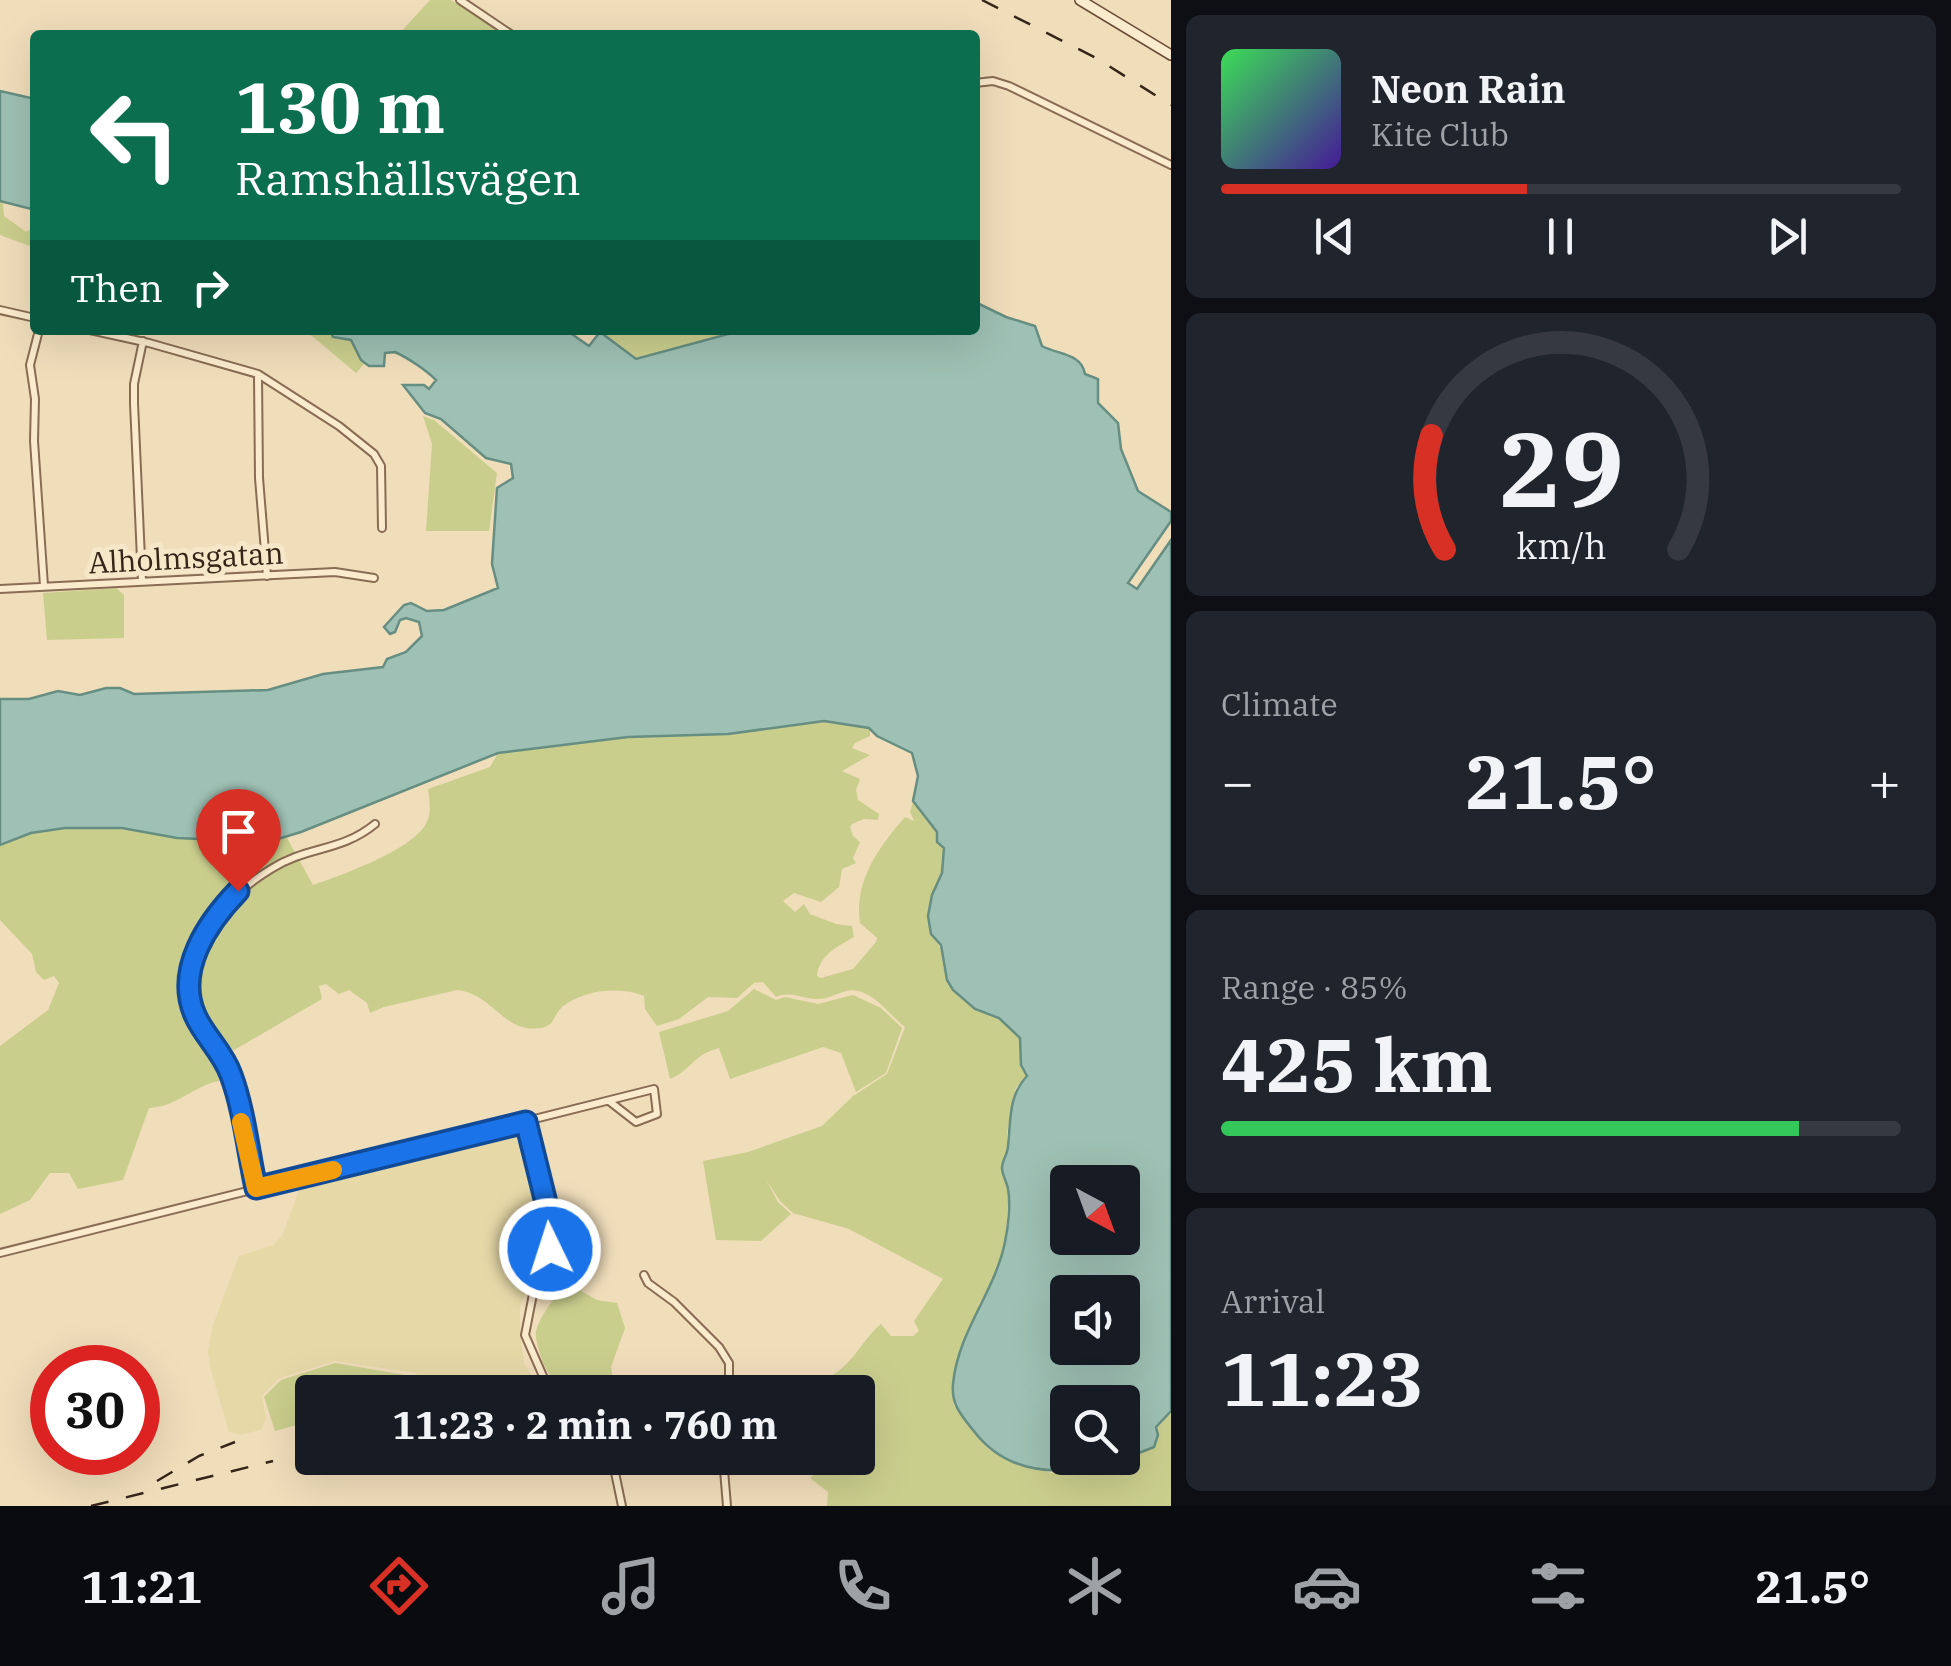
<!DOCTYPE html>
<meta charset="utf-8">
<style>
body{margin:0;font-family:"IBM Plex Serif",serif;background:#20242c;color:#f1f3f6;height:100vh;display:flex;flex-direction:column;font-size:38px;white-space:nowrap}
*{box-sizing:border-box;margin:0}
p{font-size:32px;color:#9ea1a6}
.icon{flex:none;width:55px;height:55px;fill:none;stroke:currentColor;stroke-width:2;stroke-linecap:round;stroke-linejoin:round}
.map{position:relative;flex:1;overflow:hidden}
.side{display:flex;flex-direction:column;gap:15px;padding:15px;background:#0d0f14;width:780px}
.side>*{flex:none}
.hud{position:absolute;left:30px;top:30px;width:950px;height:305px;border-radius:10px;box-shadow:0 10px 40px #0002;background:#0b6e4f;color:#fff;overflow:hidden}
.needle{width:65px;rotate:139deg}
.buttons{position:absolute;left:1050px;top:1165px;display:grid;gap:20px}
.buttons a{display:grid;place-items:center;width:90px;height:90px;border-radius:10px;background:#171b24;box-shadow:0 10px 40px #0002;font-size:50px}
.speed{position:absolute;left:30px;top:1345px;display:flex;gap:20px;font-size:50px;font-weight:700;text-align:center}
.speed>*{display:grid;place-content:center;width:130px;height:130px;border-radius:50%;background:#171b24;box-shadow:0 10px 40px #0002;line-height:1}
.speed .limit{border:15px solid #d22;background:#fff;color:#111}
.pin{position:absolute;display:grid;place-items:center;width:85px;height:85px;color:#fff;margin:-102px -42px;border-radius:50% 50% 50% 0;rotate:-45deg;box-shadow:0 0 10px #0007}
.pin .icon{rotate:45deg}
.me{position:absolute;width:110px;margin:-55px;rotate:356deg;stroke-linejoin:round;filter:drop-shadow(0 0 8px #0008)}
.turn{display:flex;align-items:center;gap:35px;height:210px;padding:0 40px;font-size:45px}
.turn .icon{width:130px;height:130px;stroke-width:2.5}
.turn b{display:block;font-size:70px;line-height:85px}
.then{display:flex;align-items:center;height:95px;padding:0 40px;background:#0003;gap:20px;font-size:38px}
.big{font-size:75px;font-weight:700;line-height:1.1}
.side .widget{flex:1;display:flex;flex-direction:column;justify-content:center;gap:15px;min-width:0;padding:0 35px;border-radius:15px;background:#20242c}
.side .dial{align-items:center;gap:0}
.dial svg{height:260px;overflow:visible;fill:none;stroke:#363941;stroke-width:7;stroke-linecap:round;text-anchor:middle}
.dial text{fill:#f1f3f6;stroke:none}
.song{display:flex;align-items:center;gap:30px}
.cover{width:120px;height:120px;border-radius:15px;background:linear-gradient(135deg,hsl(130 70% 55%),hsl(260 70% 35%))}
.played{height:10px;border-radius:5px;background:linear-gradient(90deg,#d93025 45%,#363941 45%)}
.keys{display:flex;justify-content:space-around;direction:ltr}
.heat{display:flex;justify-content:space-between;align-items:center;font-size:55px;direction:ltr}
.charge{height:15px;border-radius:8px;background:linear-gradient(90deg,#34c759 85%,#363941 0)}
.trip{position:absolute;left:295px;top:1375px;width:580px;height:100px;border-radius:10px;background:#171b24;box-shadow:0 10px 40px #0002;font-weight:700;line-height:100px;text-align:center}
.tab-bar{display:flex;height:160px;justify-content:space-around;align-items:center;background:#090b0e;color:#9ea1a6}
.tab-bar .icon{width:70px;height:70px}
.tab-bar .active{color:#d93025}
.tab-bar b{font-size:45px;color:#f1f3f6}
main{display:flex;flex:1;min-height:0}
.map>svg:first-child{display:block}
.farmland{fill:#e6d8a7}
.green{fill:#cace8d}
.water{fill:#9fc0b4;stroke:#668e82;stroke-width:2.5;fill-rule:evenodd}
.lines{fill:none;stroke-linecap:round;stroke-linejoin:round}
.street-casing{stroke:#886c53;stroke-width:10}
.secondary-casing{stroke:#694d37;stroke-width:12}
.street{stroke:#fbebcd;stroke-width:6}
.secondary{stroke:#fbebcd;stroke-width:9}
.rail{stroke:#352519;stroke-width:2.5;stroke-dasharray:18 18;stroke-linecap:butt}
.route-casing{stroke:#114b97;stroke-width:25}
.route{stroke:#1a73e8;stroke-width:18}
.slow{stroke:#f59e0b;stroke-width:18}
.labels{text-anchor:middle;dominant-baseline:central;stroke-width:10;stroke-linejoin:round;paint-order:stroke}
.street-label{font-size:30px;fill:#352519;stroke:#f7e7c9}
</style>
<main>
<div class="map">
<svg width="1171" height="1506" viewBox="0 0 1171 1506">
<rect width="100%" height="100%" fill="#f0ddba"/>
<path class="farmland" d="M519 1136 543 1214 538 1256 520 1307V1334L524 1363 541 1392H419L421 1383 416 1373 335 1361 279 1378 262 1396 266 1418 262 1429 242 1435 229 1432 210 1367 208 1352 213 1325 239 1256 273 1245 282 1236 300 1188Z"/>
<path class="green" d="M430 0H451L507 35H398Z
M0 160 35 210 3 203 4 216 26 232 35 227V248L0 235Z
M299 330H367L403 355 385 353 384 366H369L365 363 356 373 312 336Z
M603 330H743L635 359 600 332Z
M423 416 434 420 497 473 489 531H426L432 444Z
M116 588 124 595V638L47 640 43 593Z
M824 721 870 728V736L855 743 852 748 870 755 842 771 860 779 856 790 858 800 879 814 878 820 864 819 852 824 850 827 853 836 860 842 853 858 856 863 842 869 839 887 821 902 794 893 783 901 795 912 804 904 810 914 836 924 852 926 854 937C837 947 819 955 817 976L821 978 853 969 876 942 877 938 860 923C854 881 878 848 905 817L914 821 910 812 913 801 937 832 944 848 942 873 932 895 931 934C947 951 939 960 947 978 956 1001 978 1006 996 1017 1004 1022 1012 1032 1020 1038L1021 1065 1027 1076 1016 1088 1007 1133 1008 1148 1001 1165 1009 1191 1005 1244 992 1282 979 1304 954 1405 990 1450 1051 1473 1133 1455 1171 1402V1506H827L828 1492 810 1478 832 1458H858V1441L866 1439 858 1433 855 1392 874 1382 861 1376 832 1383 831 1376C854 1363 861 1341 881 1324L891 1336H913L919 1331 914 1321 943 1279 849 1229 793 1213 780 1201 766 1180 778 1202 791 1214 761 1241 716 1240 703 1161 748 1152 822 1126 853 1096 887 1074 905 1027C889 1015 870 985 846 991 834 994 828 1000 815 999 801 998 789 991 776 997L763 982 754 983 737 998 708 997 679 1019 657 1026 645 1009 644 996C618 986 584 990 562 1007 553 1015 555 1026 541 1028 502 1033 494 994 457 990L384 1007 370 1013 367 1003 349 990 339 994 326 984 319 986 322 999 222 1057 220 1062 228 1074 226 1080C196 1082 179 1107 149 1108L123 1180 78 1189 69 1173H50L30 1200 0 1214V1046L48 1010 59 983 54 976 44 980 36 972 32 954 0 920V845L41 829 103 827 268 842 286 836 313 885C342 875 406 852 424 827 432 816 430 802 428 789L490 767 498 753 628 737 728 734Z
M754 989 776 1000 785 997 818 1004 853 995 881 1008 902 1028 886 1073 856 1092 841 1053 823 1047 730 1079 719 1048C692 1055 692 1070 670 1079L659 1032 728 1011Z
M579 1290 597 1300 617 1303 625 1328 611 1367 613 1381C578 1399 552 1392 540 1354 538 1346 535 1339 536 1331 540 1316 551 1303 560 1291Z
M335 1363 417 1377 416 1392H312V1421L275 1431 264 1397 281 1380Z"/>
<path class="water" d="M0 91 35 99V210L0 201Z
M975 302 1006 317 1035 326 1042 346C1059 355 1081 353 1085 374L1098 379V403L1118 423 1121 449 1138 491 1171 512V521L1128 583 1137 589 1171 540V1411L1156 1427 1158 1435 1154 1447C1094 1472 1018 1490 973 1430 961 1415 951 1404 953 1384 958 1331 995 1292 1005 1242 1008 1228 1011 1204 1008 1189 1007 1182 1002 1175 1002 1168 1002 1160 1008 1154 1008 1146 1011 1121 1008 1096 1027 1076L1021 1065 1020 1038 999 1018 975 1009 953 990 947 980 941 945 931 934 928 916 932 895 942 873 944 848 937 842V832L913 801 918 776 912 753 877 736 869 728 824 721 728 734 628 737 498 753 301 832 268 842 177 838 122 828H65L31 833 0 845V699H29L58 691 80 695 106 688H120L134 694 268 690 323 674 383 667 387 659 406 652 422 636 419 622 406 618 400 620 395 632 390 634 384 627 404 605 411 603 427 611 444 610 498 588 492 564 497 488 513 478 511 464 486 458 441 419 425 413 403 385H424L429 389 436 380C426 370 408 358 395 352L385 353 384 366H369L361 360 351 340 333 337 330 330H566L589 346 600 332 636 359 743 330H975ZM1068 1182H1122V1238H1068ZM1068 1292H1122V1348H1068ZM1068 1402H1122V1458H1068Z"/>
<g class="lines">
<g class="street-casing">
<path id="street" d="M460 0 512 35
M975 83 993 81 1009 86 1171 165
M0 310 35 318
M39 330 30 365 35 399 34 441 44 586
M90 330 149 343 258 374 339 426 374 454 381 466 382 528
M258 375 259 478 267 576
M142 581 134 403V384L143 341
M0 589 335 572 374 578
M526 1122 552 1227 549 1249 534 1289 525 1335 550 1392
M256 1189C248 1152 243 1113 231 1077 224 1052 200 1034 193 1012 174 952 225 897 271 869 307 846 341 852 375 824
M0 1253 654 1089 657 1114 636 1122 609 1101
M644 1275 648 1283 674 1302 719 1347 729 1363V1392
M612 1458 622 1506
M723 1458 727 1506"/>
</g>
<g class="secondary-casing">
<path id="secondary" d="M1080 0 1171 55"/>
</g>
<use href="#street" class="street"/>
<use href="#secondary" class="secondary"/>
<path class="rail" d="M982 0 1096 58 1171 105
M157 1481 199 1456 235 1442
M91 1506 273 1461"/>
</g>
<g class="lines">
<g class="route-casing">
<path id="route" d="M238 891C208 922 175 970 195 1015 204 1036 223 1052 231 1075 244 1110 248 1151 256 1188L526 1122 552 1227 550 1249"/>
</g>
<use href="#route" class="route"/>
<path class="slow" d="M241 1122 256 1188 333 1170"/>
</g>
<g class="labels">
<g class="street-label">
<text transform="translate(186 557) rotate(-3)">Alholmsgatan</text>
</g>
</g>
</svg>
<div class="buttons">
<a><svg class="needle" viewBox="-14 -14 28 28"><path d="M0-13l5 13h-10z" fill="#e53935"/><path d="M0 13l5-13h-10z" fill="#9ea1a6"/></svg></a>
<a><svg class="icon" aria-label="sound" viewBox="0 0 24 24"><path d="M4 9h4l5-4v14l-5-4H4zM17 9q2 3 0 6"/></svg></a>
<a><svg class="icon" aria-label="search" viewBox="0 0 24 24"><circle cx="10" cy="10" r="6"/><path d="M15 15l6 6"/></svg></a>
</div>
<div class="speed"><div class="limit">30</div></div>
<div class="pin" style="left:238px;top:891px;background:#d93025"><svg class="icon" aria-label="arrive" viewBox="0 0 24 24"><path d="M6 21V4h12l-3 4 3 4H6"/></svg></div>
<svg class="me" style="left:550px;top:1249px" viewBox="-20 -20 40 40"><circle r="17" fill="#1a73e8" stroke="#fff" stroke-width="3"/><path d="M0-11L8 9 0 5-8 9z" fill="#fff"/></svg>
<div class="trip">11:23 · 2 min · 760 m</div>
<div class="hud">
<div class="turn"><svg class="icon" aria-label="left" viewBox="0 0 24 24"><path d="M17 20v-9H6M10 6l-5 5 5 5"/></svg><div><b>130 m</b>Ramshällsvägen</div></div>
<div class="then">Then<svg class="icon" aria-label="right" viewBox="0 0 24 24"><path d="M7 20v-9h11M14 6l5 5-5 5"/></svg></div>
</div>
</div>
<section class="side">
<div class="widget">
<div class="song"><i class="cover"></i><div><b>Neon Rain</b><p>Kite Club</p></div></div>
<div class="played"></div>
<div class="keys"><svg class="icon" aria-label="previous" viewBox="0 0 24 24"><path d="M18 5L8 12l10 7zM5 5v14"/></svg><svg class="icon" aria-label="pause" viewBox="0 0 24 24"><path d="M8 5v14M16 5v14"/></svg><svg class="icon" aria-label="next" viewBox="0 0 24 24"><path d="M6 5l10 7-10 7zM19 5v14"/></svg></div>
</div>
<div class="widget dial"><svg viewBox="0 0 100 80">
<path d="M14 69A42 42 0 1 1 86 69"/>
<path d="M14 69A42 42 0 0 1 10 34" stroke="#d93025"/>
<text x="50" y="56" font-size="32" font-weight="700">29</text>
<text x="50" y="72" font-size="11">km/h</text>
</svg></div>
<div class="widget"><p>Climate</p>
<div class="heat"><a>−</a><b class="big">21.5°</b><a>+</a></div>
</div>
<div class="widget"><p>Range · 85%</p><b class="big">425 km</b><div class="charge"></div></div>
<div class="widget"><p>Arrival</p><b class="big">11:23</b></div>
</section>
</main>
<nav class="tab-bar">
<b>11:21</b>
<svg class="icon active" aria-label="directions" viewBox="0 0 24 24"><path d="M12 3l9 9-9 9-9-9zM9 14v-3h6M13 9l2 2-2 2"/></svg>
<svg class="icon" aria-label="music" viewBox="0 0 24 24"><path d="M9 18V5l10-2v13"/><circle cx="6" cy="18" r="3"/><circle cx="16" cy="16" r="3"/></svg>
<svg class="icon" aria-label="phone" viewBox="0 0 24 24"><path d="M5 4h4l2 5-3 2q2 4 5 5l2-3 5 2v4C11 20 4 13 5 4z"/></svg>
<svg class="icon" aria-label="climate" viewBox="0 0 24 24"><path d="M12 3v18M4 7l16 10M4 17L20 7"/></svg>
<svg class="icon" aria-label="car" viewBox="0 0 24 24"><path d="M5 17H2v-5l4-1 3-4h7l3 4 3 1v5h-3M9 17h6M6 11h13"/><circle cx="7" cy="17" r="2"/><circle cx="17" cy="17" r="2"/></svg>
<svg class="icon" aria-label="filters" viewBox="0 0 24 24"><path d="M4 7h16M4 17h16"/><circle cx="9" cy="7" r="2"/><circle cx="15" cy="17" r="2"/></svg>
<b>21.5°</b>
</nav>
